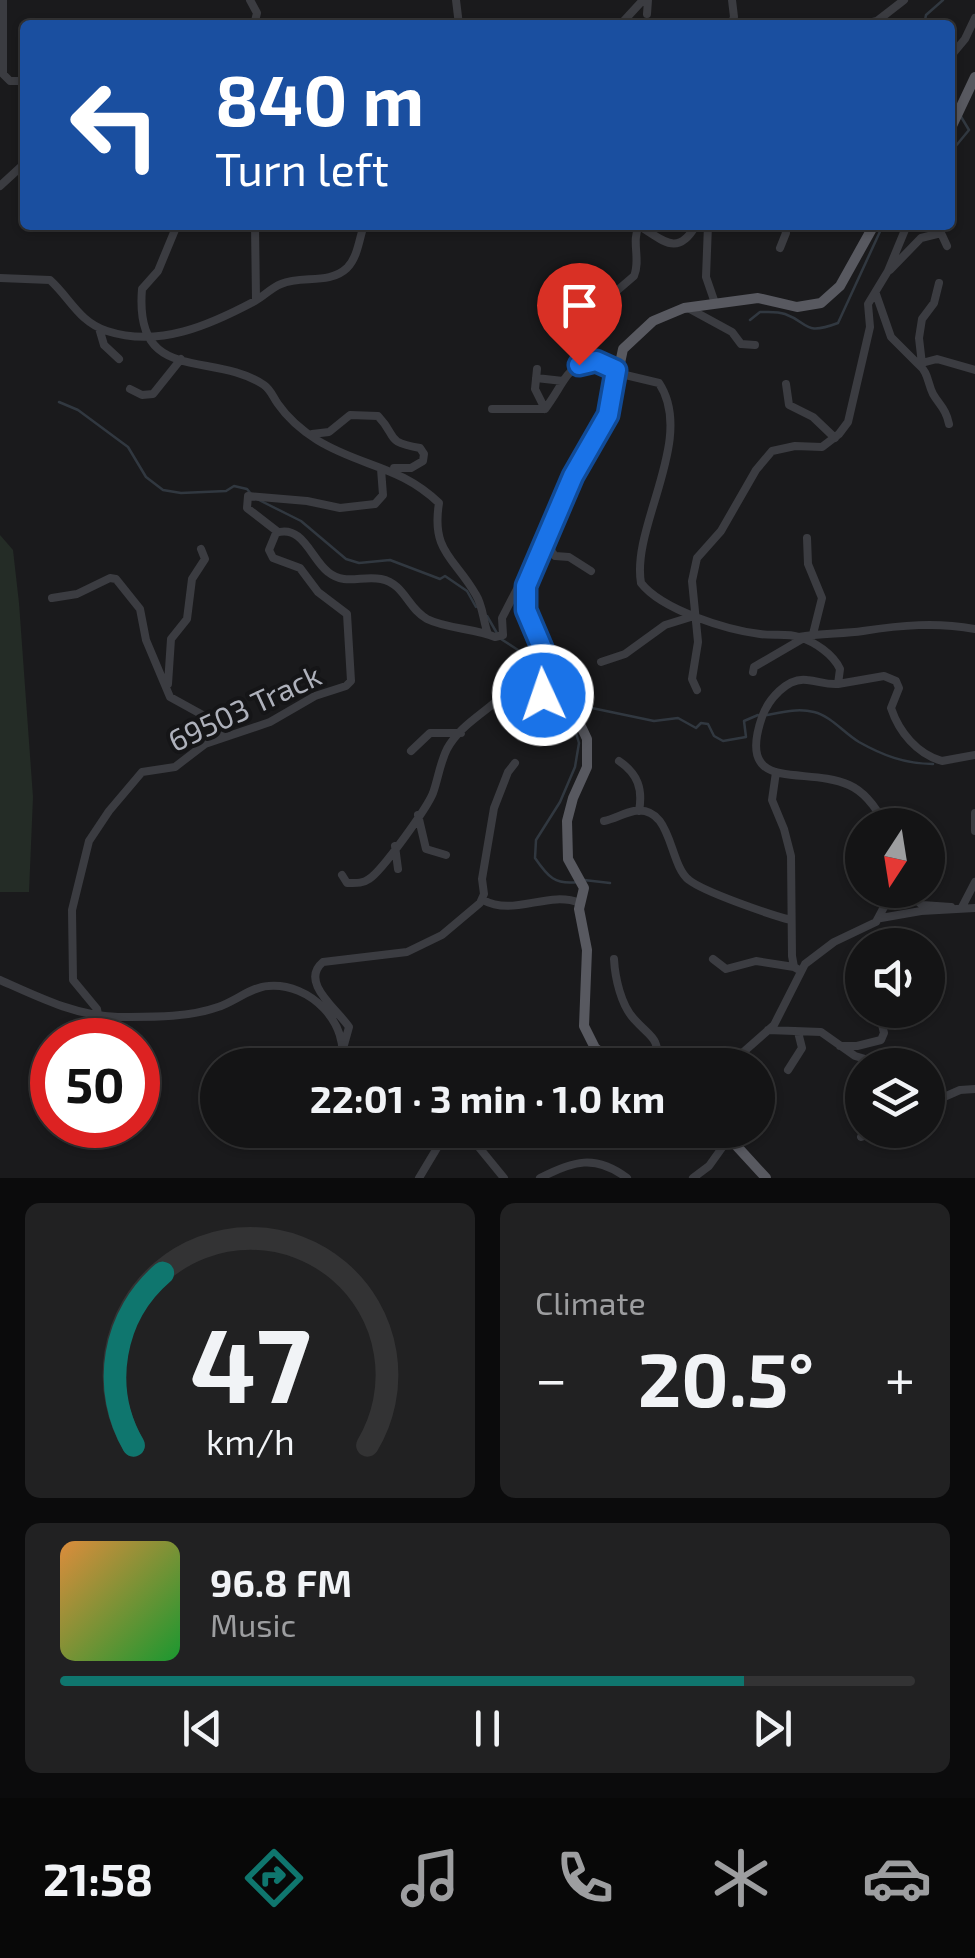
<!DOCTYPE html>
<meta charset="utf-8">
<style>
body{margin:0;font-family:"Exo 2",sans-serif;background:#212122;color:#f1f3f6;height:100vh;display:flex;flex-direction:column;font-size:38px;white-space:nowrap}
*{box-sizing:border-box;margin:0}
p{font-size:32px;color:#9d9ea0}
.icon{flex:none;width:55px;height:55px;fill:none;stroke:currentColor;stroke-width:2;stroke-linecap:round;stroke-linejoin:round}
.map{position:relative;height:1178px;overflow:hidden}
.panel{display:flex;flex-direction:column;gap:25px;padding:25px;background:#0b0b0c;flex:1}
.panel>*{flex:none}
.guide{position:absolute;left:20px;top:20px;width:935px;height:210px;border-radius:10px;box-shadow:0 2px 8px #0004,0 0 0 2px #333334;background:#1a4fa0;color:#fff;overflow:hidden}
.needle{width:65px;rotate:192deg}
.fabs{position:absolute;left:845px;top:808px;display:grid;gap:20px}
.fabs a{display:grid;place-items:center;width:100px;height:100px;border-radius:50%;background:#141415;box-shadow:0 2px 8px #0004,0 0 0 2px #333334;font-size:50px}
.speed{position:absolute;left:30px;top:1018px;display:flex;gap:20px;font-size:50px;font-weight:700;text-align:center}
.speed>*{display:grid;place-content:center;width:130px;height:130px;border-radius:50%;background:#141415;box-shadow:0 2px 8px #0004,0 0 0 2px #333334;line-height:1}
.speed .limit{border:15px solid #d22;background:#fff;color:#111}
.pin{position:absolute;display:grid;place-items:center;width:85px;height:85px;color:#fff;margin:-102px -42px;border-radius:50% 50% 50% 0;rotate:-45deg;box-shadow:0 0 10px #0007}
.pin .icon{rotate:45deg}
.me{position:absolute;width:110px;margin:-55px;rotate:357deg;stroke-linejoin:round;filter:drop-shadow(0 0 8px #0008)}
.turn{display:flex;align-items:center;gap:35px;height:210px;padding:0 30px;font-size:45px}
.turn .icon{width:130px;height:130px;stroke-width:2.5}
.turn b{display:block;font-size:70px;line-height:85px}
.big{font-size:75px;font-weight:700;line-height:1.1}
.panel .tile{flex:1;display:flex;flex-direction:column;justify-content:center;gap:15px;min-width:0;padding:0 35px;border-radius:15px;background:#212122}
.panel .dial{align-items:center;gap:0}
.dial svg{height:260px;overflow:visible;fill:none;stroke:#333334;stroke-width:7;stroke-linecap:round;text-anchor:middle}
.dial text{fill:#f1f3f6;stroke:none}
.song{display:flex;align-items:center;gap:30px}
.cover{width:120px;height:120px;border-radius:15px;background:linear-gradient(135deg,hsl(30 70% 55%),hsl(130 70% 35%))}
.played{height:10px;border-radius:5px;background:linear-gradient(90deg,#0f766e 80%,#333334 80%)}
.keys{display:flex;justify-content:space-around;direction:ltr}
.heat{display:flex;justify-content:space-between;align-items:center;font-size:55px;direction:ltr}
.panel .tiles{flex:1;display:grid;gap:25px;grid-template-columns:1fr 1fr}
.tile:last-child{grid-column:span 2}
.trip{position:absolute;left:200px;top:1048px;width:575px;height:100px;border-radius:50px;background:#141415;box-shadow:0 2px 8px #0004,0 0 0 2px #333334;font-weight:700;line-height:100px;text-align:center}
.dock{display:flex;height:160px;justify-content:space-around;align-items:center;background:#080808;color:#9d9ea0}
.dock .icon{width:70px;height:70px}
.dock .selected{color:#0f766e}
.dock b{font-size:45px;color:#f1f3f6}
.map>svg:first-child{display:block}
.green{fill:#242c26}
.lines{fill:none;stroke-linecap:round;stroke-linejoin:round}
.stream{stroke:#313840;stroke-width:2.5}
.minor{stroke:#3b3c41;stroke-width:8}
.major{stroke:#585960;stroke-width:10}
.route-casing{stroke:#114b97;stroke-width:25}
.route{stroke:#1a73e8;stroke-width:18}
.labels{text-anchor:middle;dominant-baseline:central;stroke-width:8;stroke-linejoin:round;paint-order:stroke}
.street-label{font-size:30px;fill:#aeb1bb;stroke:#151517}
</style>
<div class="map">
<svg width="975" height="1178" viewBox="0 0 975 1178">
<rect width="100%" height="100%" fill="#1a1a1c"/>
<path class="green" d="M0 535 13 550 19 603 33 797 29 892H0Z"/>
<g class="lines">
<path class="stream" d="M924 25 926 15 943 0
M950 153 969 130 960 115
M750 320 760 312C768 312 777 311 785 314 810 323 803 336 838 323L883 225
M59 402 78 410 128 447 146 477 163 490 181 493 226 491 234 486 247 489 251 494
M257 499 301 521 346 559 359 563 390 560 440 579 445 576 467 591 476 607
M487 616 498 635
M501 639 544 667 546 673
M551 684 564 698 587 707 654 721 678 718 696 728 701 723 708 724 714 736 723 741 746 737 744 721 758 715
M554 713 576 733 579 743 575 767 560 802 536 840 535 858C548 877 555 885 578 882
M767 715C782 712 798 708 814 712 831 716 844 733 859 742 882 755 905 764 933 764
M584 880 610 883"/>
<path class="minor" d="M3 0V74L10 81H25
M250 0 257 13 254 25
M456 0 459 25
M647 14 648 0
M620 25 643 0
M731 25 734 17 732 0
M859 25 877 21 904 0
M950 57 965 39 975 18
M0 186 25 163
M177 225 158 271 142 289C134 386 212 350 264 385 271 390 273 397 278 404 287 417 303 431 317 440 361 467 399 465 439 503 431 552 455 558 476 595 483 606 483 621 488 634
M255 225 256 300
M708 225 706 277 715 303
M780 248 786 233 784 225
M890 270 921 238 941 233 947 246
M0 278 50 280C70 298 79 322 107 331 159 348 210 325 255 301 264 296 271 288 281 284 302 275 329 285 347 268 358 257 359 239 364 225
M876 294 891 337 918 364
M574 303 569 308 577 319H584L634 276C641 260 631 241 639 226 661 238 677 259 696 225
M688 308 732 332 741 344 755 345
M99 328 104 345 119 359
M922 364 919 338 922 319 934 303 939 283
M537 369 535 389 545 409
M617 373 659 383C696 439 631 526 641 583 662 610 727 630 760 634 772 636 788 633 799 637 815 642 833 654 840 669L838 684C826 685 819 681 807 680 787 677 768 700 762 717 735 795 805 765 849 785 865 792 877 809 885 825
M536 378 563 381
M786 384 789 405 813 417 835 438
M130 389 142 395 153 394 181 359
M492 409H545C569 377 570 350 617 369
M949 424C946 409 940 406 933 394 927 382 929 373 918 364L937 359 975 370
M312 434 329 432 350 415 378 416C399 438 383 441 420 448L424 454 423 461 411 468H394
M555 517 560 523C556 534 545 547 555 556L569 557 591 571
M278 532 247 508 248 496 307 501 340 508 375 504 383 495 381 469
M807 538 808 564 822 598 813 634
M52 598 77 594 110 578 116 579 140 609 146 640 170 697 219 724 221 731 215 739
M799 637C820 633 842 634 863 631 901 625 937 622 975 629
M601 662 625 654 665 625 694 616
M753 672 754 667 802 639
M168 684 171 639 187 619 192 579 205 559 201 549
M838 684 884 676 896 681 899 688 891 708C899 732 917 754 942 761L975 755
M697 690 692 679 698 642 692 581 697 558 721 531 756 470 772 451 795 446 822 447 839 434 848 422 870 327 868 304 888 271 907 225
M411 751 430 733H461
M619 761C638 774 643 789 639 811
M776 772 772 800 784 829 791 856 792 956 794 967 801 971
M975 813V831
M418 815 426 849 446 855
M604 821C614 819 624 813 634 811 673 805 668 864 689 880 704 892 771 915 791 920
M395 846 398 869
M342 875 347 883C355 883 362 884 369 879 382 871 427 808 433 793 438 779 440 763 447 749 465 716 503 707 520 672L527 673 545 700
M905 890 922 905 951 907
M483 900C514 917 548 890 580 903
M962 907 975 882
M881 918 921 911 975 908
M614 959C615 978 621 1005 634 1019 653 1040 657 1034 659 1065
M713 959 726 969 756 961 794 967
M0 980C38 997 76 1016 118 1017 151 1017 187 1018 218 1007 234 1002 251 987 268 986 310 982 351 1024 341 1065
M98 1014 97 1009 73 980 72 910 89 841 109 811 142 772 175 767 205 744 270 722 315 696 346 686 351 681 347 614 318 592 300 568 273 558 269 550 276 533C303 524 311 559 328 572 345 586 362 575 381 579 405 584 407 608 427 619 447 629 474 628 495 637L503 635 502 618 518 587 526 586
M768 1030 821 1032 855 1056 886 1065
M344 1045 349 1027C337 1009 299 982 323 962L407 952 442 935 480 903 484 894 482 879 494 808 508 772 515 763
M840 1046H857L881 1040 884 1033 880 1016
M711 1065 740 1055 774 1025 805 964 834 942 876 922 893 890
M788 1070 802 1048 798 1032
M928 1104 960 1090 975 1089
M408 1130 477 1145 504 1178
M861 1137 884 1130
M419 1178 443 1138
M540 1178C573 1161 595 1154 627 1178
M693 1178 709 1166 729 1138"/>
<path class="major" d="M950 130 975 77
M617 1065 595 1048 584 1026 587 950 579 909 584 888 568 859 567 821 573 798 587 767V739L580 724 545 700 544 691 551 669 526 610V586L573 476 609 415 623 349 653 321 684 308 758 298 797 307 821 303 840 286 874 225
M722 1130 766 1178"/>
</g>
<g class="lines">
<g class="route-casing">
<path id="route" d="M543 695 551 669 526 610V586L573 476 608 415 616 370 596 361 579 365"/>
</g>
<use href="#route" class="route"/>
</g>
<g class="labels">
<g class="street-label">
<text transform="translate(244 707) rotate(-25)">69503 Track</text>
</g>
</g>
</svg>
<div class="fabs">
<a><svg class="needle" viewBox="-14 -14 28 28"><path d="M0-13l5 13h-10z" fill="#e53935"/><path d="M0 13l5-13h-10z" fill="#9d9ea0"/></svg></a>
<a><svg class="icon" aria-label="sound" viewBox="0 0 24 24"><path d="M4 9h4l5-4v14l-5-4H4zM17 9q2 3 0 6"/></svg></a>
<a><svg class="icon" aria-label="layers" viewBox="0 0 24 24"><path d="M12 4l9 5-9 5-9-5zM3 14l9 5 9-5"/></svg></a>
</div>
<div class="speed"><div class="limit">50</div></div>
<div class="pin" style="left:579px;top:365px;background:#d93025"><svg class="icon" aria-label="arrive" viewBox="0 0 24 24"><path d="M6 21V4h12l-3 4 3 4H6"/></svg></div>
<svg class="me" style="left:543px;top:695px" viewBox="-20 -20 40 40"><circle r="17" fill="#1a73e8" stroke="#fff" stroke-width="3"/><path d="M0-11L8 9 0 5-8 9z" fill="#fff"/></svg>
<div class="trip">22:01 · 3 min · 1.0 km</div>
<div class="guide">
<div class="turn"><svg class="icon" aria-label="left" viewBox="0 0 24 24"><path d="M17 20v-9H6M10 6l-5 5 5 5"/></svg><div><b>840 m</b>Turn left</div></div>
</div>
</div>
<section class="panel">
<div class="tiles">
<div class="tile dial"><svg viewBox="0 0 100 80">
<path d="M14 69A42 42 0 1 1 86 69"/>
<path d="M14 69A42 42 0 0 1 23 16" stroke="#0f766e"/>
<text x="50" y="56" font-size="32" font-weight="700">47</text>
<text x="50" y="72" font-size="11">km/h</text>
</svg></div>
<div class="tile"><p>Climate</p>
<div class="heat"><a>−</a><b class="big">20.5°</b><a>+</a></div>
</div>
<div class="tile">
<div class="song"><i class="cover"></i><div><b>96.8 FM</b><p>Music</p></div></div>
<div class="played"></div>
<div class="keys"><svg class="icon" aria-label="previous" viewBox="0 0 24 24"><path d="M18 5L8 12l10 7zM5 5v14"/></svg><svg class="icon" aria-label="pause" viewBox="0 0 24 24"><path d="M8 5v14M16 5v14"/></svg><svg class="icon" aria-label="next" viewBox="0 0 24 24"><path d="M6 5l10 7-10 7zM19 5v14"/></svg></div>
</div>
</div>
</section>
<nav class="dock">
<b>21:58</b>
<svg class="icon selected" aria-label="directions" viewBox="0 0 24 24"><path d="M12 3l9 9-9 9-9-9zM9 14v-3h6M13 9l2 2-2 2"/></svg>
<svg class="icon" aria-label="music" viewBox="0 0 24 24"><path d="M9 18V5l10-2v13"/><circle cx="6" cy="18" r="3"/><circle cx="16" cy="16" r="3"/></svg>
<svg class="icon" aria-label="phone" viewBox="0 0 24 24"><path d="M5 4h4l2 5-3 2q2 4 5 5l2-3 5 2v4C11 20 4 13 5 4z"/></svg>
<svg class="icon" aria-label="climate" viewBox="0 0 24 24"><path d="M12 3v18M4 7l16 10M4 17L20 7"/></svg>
<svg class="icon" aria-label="car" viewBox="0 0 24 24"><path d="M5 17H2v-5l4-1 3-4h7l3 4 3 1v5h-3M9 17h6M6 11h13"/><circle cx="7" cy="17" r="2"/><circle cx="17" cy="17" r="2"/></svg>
</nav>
